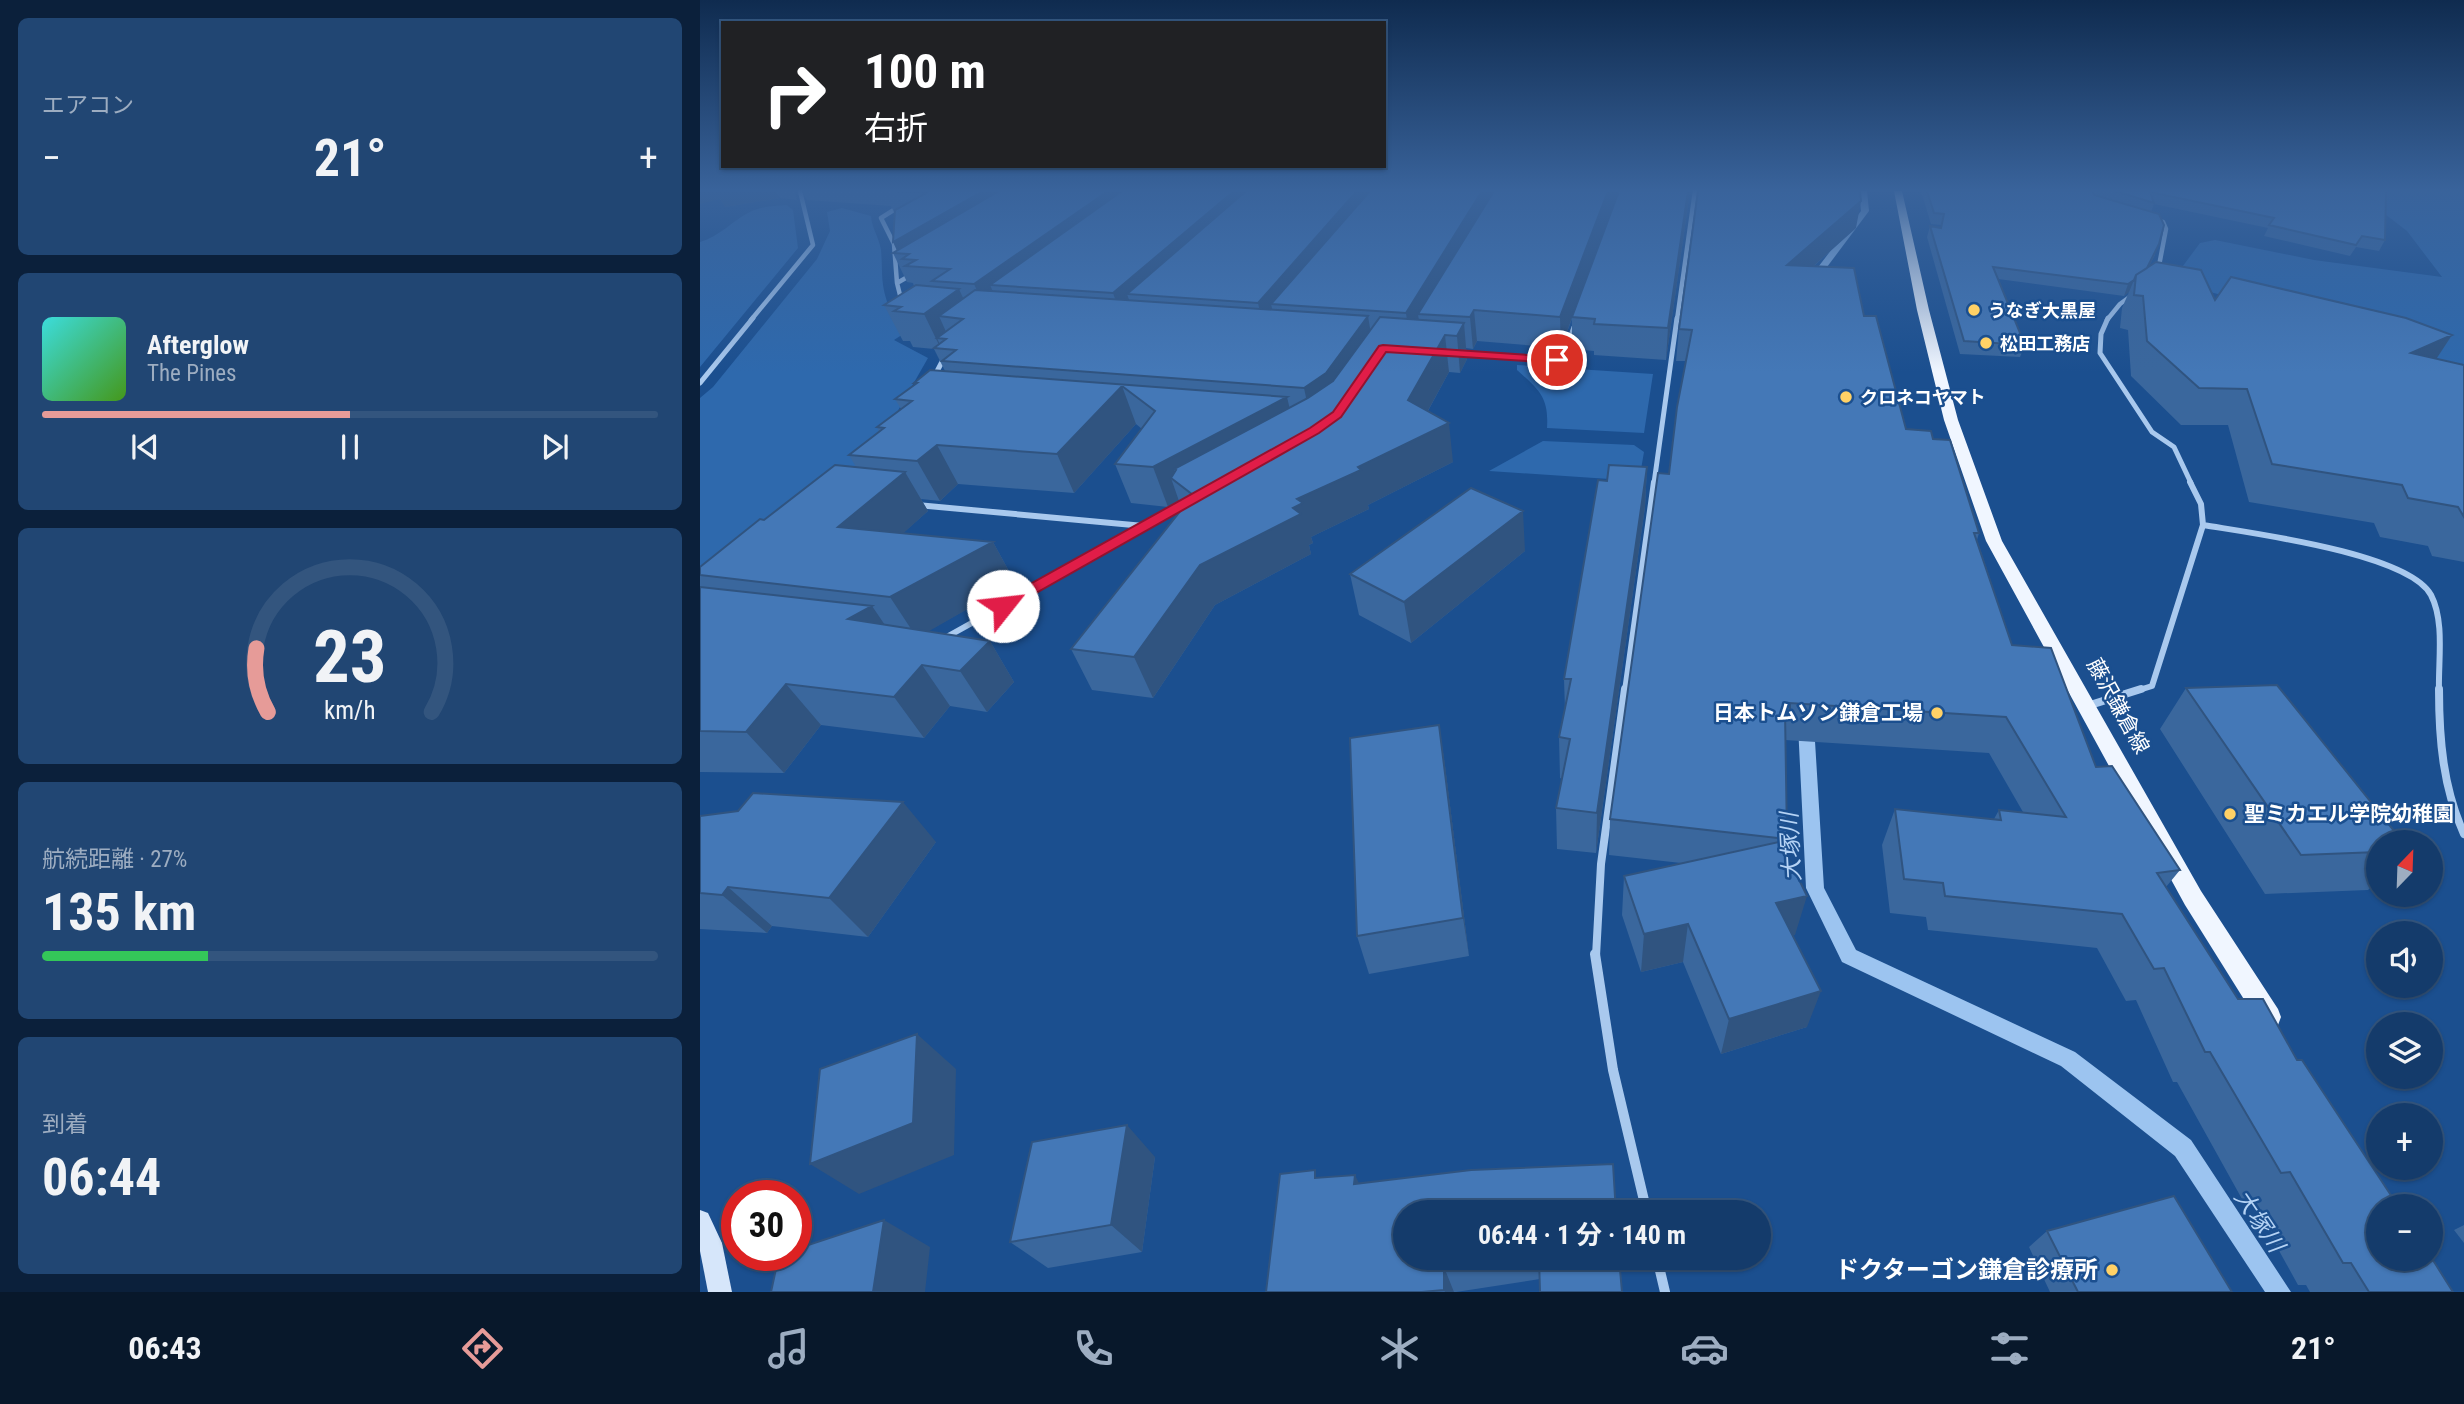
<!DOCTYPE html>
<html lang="ja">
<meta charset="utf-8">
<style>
body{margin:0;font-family:"Roboto Condensed","Noto Sans JP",sans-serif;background:#214673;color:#f1f3f6;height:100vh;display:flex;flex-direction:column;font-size:26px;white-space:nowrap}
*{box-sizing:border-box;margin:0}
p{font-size:23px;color:#9dadc1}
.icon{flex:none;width:38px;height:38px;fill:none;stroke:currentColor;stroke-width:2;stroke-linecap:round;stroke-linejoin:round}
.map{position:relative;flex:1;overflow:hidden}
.side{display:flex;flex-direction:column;gap:18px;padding:18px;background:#0b203b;width:700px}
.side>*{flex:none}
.top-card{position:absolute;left:21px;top:21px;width:665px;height:147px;border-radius:0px;box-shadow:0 2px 5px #0004,0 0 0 2px #33557e;background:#202124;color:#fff;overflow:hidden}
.needle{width:46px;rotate:23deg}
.fabs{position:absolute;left:1666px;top:830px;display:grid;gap:14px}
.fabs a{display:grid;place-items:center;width:77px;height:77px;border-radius:50%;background:#143b6b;box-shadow:0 2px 5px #0004,0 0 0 2px #33557e;font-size:35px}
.speed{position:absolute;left:21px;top:1180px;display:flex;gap:14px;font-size:35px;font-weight:700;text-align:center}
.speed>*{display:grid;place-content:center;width:91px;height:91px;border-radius:50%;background:#143b6b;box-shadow:0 2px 5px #0004,0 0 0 2px #33557e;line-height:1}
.speed .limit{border:10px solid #d22;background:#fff;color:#111}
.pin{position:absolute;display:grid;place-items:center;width:60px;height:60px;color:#fff;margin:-30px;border:4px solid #fff;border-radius:50%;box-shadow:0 2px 7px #0007}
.me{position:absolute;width:77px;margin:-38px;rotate:61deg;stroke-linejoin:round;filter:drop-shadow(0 0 5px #0008)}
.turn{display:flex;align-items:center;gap:24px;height:147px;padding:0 28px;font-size:32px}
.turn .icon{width:91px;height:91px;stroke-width:2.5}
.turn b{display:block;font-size:49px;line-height:60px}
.big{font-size:52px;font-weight:700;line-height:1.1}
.side .card{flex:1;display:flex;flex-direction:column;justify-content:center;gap:10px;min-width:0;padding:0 24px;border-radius:10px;background:#214673}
.side .dial{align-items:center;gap:0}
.dial svg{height:182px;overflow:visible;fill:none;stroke:#33557e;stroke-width:7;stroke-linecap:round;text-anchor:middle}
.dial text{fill:#f1f3f6;stroke:none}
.song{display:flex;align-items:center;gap:21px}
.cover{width:84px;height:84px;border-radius:10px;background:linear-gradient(135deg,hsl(180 70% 55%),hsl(100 70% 35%))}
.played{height:7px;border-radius:4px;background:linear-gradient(90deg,#e69b98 50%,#33557e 50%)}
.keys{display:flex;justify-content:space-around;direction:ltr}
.heat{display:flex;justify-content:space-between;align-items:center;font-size:38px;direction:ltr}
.charge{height:10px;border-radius:5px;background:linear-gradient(90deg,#34c759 27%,#33557e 0)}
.trip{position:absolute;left:693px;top:1200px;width:378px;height:70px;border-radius:35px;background:#143b6b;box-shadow:0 2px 5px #0004,0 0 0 2px #33557e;font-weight:700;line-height:70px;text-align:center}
.tab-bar{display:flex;height:112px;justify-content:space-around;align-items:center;background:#08182b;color:#9dadc1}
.tab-bar .icon{width:49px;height:49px}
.tab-bar .active{color:#e69b98}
.tab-bar b{font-size:32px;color:#f1f3f6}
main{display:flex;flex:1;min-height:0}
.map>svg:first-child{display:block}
.green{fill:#2e69ad}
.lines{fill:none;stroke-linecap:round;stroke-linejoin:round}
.stream{fill:#9cc4f0;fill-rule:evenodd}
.street-far4{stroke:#a9c9ee;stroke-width:4.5}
.street-far3{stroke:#a9c9ee;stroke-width:5}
.street-far2{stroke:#a9c9ee;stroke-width:6}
.street-far1{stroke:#a9c9ee;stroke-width:8}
.street{stroke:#a9c9ee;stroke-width:10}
.secondary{fill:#d6e6fa;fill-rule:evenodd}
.primary{fill:#f0f6ff;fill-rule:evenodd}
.wall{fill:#3a679d}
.shaded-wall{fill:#305480}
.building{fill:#4478b7;stroke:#305480;stroke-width:2}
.route{fill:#e11d48;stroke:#92132f;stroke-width:2}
.poi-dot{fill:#ffd166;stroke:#1b4f8f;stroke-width:2.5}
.labels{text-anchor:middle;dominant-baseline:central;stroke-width:5;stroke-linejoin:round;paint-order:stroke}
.far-poi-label{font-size:18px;font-weight:bold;fill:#fff;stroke:#1b4f8f;text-anchor:start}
.street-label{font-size:21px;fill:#fff;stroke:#1b4f8f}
.poi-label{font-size:21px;font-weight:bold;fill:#fff;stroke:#1b4f8f;text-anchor:end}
.water-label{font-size:23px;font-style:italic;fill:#b5d3f5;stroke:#1b4f8f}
.near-poi-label{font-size:24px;font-weight:bold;fill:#fff;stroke:#1b4f8f;text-anchor:end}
</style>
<main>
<section class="side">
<div class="card"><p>エアコン</p>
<div class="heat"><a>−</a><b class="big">21°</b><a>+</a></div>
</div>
<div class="card">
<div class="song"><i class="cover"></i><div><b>Afterglow</b><p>The Pines</p></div></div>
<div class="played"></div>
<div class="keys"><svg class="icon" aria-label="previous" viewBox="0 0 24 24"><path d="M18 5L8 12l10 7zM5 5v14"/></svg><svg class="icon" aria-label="pause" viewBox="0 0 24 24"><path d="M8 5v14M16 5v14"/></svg><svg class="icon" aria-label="next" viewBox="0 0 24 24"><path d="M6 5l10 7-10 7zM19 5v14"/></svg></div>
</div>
<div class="card dial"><svg viewBox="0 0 100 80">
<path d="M14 69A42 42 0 1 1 86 69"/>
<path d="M14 69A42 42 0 0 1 9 41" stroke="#e69b98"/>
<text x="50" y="56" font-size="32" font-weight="700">23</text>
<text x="50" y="72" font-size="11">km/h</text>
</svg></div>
<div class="card"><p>航続距離 · 27%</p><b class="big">135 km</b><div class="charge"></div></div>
<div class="card"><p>到着</p><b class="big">06:44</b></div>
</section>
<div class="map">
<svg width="1764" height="1292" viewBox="0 0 1764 1292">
<rect width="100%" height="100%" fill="#1b4f8f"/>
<path class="green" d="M1655 191H1764V382L1677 335 1471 282 1500 243 1515 240 1614 260 1742 277 1707 231Z
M87 205 93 210 98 248 0 367V242C20 236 31 222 48 213 60 206 74 206 87 205Z
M142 208 171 216C172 229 179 237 181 250 183 274 180 283 189 307L223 321 194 340 228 358 179 444 130 500 0 597V398L13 387 117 259 130 231 127 212Z
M817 365 953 374 944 433 847 428C849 397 839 390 817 370Z
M843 441 934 445 944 452 939 481 789 471Z"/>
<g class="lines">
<path class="stream" d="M1159 191H1167L1169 211 1115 283H1109V279L1161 211Z
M1106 719 1111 721 1114 725 1124 888 1156 950 1375 1052 1491 1140 1591 1292H1565L1475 1156 1361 1066 1142 962 1106 888 1098 725 1101 721Z"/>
<path class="street-far4" d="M1453 219 1463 222 1466 229 1458 271
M197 283 194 244 181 218 200 206
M202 303 197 283 211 275
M51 320 113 245 100 191
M977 320 995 191
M1407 320 1420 304 1435 293"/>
<path class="street-far3" d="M1408 318 1401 334 1400 353 1452 432 1474 447 1491 483
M758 353 857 360 863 358 874 327
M233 379 245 356
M0 383 53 318
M954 483 977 318"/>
<path class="street-far2" d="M217 505 444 526
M1503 525C1550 533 1708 553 1731 595 1745 622 1738 662 1739 691
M243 639 489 502
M925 691 954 482
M1436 691 1452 686 1503 525 1501 504 1490 482"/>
<path class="street-far1" d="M1739 689C1739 739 1743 788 1764 834
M1387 706 1441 689
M896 956 901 864 925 689"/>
<path class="street" d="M895 954 913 1070 947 1213
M957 1258 965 1292"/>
<path class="secondary" d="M0 1210 8 1213 22 1243 32 1292H8L0 1251Z"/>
<path class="primary" d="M1194 191H1202L1229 310 1258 420 1302 541 1501 891 1578 1009 1581 1017 1578 1025 1569 1029 1560 1025 1485 905 1286 541 1244 420 1217 310Z"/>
</g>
<path class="wall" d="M0 191H95L97 200 80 198 25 207 20 199Z
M102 191H918L885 281 919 191H990L966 360 894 355V351L872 349V319L861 348 777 341 773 349 766 348 767 359 760 373 749 372 728 411 753 462 668 505 669 509 611 537 613 543 609 545 611 554 515 605 453 698 392 690 371 649 482 509 479 501 468 507 431 503 415 464 442 429 436 424 374 493 258 484 240 501 221 499 228 511 203 533 293 542 315 582 228 631 290 641 314 682 287 712 250 706 224 738 121 725 84 773 0 772V567L64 520 156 467 149 455 179 432 177 427 201 409 195 399 215 384 214 383 245 371 234 349 213 347 210 341H203L184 305 214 286 213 283 207 282 193 253 197 250 195 214 191 206 107 200Z
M1221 191H1392L1394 195H1395L1394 191H1686L1685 240 1679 251 1656 247 1650 256 1564 236 1568 228 1454 204 1451 212 1455 255 1449 266 1515 300 1752 335 1736 359 1764 365V562L1732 556 1728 546 1680 537 1674 523 1549 502 1528 425H1481L1431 376 1428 330 1420 328 1422 308 1429 292 1424 296 1298 279 1325 345 1320 357 1260 354 1227 237 1230 226 1241 228V225L1231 224Z
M1156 228 1114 266 1164 316 1206 429 1233 439 1279 533 1277 540 1312 645 1396 767 1480 870 1466 887 1538 999 1597 1060 1753 1292H1610L1606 1285H1598L1550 1198 1542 1199 1477 1082H1473L1436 1000 1426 1001 1397 948 1228 930 1226 917 1190 913 1182 845 1195 809 1294 819 1299 810 1323 812 1289 753 1085 740 1087 840 1095 935H1092L1107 1027 1021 1054 983 962 941 972 922 915 924 876 981 863 909 855 910 819 969 474 986 361H976L979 329Z
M947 467 945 507 896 853 857 849 856 808 862 779 860 778 859 737 865 710 864 679 907 481Z
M825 551 711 643 659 615 650 574Z
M1486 688 1678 842V880L1668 890 1565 894 1460 729Z
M739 725 745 766 769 956 669 974 657 936Z
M0 816 236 842 168 937 72 926 67 933 0 929Z
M455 1157 442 1252 348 1268 310 1242Z
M620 1178 659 1184 705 1258H919L840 1279 756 1292H566Z
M1764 1225V1243L1754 1230Z
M1347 1231 1532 1292H1350L1329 1247Z"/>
<path class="shaded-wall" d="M0 191H76L80 198 25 207 20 199 0 204Z
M283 191H339L209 254 198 253 193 242Z
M408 191H454L290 285 299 305 288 314 274 284Z
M534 191H570L427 294 434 314 424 324 413 293Z
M657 191H684L571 304 575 322 565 334 558 303Z
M782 191H800L718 314 720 328 710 344 706 313Z
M908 191H918L861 348 860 317Z
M988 191H990L966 360 968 328Z
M1161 201 1156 228 1082 294 1087 265Z
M1434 280 1429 292 1424 296 1428 284Z
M259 289 275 324 263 319 239 316 251 343 246 339 237 338 242 349H241L224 314Z
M774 310 777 341 773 349 770 317Z
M668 316 674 352 612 426 604 388Z
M764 323 767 359 760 373 757 336Z
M745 335 749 372 713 438 708 400Z
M1752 335 1729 370 1711 353Z
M422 386 436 424 374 493 357 454Z
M587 397 596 435 476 470 474 469 479 484 471 478 479 501 468 507 453 467Z
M749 423 753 462 668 505 669 509 611 537 613 543 609 545 611 554 515 605 453 698 434 657 500 565 593 508 597 499 658 467Z
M237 445 258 484 240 501 217 461Z
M947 467 945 507 896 853 897 813Z
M205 472 228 511 166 567 138 527Z
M823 511 825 551 711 643 704 602Z
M293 542 315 582 217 638 190 597Z
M172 606 200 647 148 619Z
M290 641 314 682 287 712 260 671Z
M222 665 250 706 224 738 194 697Z
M86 684 121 725 84 773 46 732Z
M739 725 745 766 769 956 763 918Z
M203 802 236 842 168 937 129 898Z
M28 887 72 926 67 933 22 895Z
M1107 896 1095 935 1066 942 1076 903Z
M988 924 983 962 941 972 944 934Z
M1121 991 1107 1027 1021 1054 1029 1019Z
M217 1034 256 1069 254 1155 159 1194 110 1164Z
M427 1125 455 1157 442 1252 411 1225Z
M655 1175 669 1204 654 1184Z
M184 1220 230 1247 225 1292H173Z
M744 1267 754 1292H745L744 1290Z"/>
<path class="building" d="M195 191H283L193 242 195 210 226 193Z
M299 191H408L274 284 232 281 250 269 205 266 216 260 202 259 209 254 193 253Z
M422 191H534L413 293 290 285Z
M546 191H657L558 303 427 294Z
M670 191H782L706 313 571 304Z
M794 191H908L860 317 774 310 770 317 718 314Z
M919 191H988L968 328 894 324 895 319 872 317Z
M998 191H1160L1161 201 1087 265 1154 268 1164 316H1176L1206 429 1231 431 1233 439 1250 440 1279 533H1274L1312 645 1351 648 1396 767 1412 766 1480 870 1457 873 1538 999H1563L1597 1060H1602L1698 1206H1678V1258H1731V1257L1753 1292H1669L1651 1263H1643L1590 1172 1581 1173 1510 1052H1505L1464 968 1454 969 1422 914 1245 896 1243 883 1204 879 1195 809 1301 820 1299 810 1366 817 1306 717 1090 703V712L1085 711 1087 839 910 819 958 473 969 474 977 407 992 330 979 329Z
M1227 191H1392L1394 195 1459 214 1464 225 1459 244 1447 268 1436 275 1434 280 1428 284 1293 267 1325 345 1264 341 1230 226 1241 228 1244 214 1234 213Z
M1415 191H1686L1685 240 1662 236 1656 245 1569 225 1574 218 1450 192 1454 203Z
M1456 262 1501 270 1515 300 1531 277 1706 318 1752 335 1711 353 1764 365V517L1758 507 1708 498 1702 485 1572 464 1547 389 1499 388 1447 341 1443 296 1434 295 1436 275Z
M216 285 259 289 224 314 194 311 201 307 184 305Z
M275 290 668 316 626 373 604 388 242 361 256 350 234 348 246 339 237 338 263 319 239 316Z
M680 317 764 323 757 336 745 335 708 400 749 423 658 467 661 470 597 499 603 503 593 508 601 514 500 565 434 657 371 649 493 495 471 478 476 470 474 469 608 398 633 381Z
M230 370 587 397 453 467 415 464 455 411 422 386 357 454 237 445 217 461 149 455 184 428 177 427 212 401 195 399 217 383H214Z
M135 465 205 472 138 527 293 542 190 597 0 575V567L60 519 64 520Z
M909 465 947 467 897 813 856 808 870 739 859 737 871 679H864L898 480 907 481Z
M771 488 823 511 704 602 650 574Z
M0 587 172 606 148 619 290 641 260 671 222 665 194 697 86 684 46 732 0 731Z
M1577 685 1703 842H1678V852L1601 855 1486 688Z
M739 725 763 918 657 936 650 738Z
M53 793 203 802 129 898 28 887 22 895 0 893V816L38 811Z
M1088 840 1089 859 1107 896 1076 903 1121 991 1029 1019 988 924 944 934 924 876Z
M217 1034 213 1123 110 1164 120 1069Z
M427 1125 411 1225 310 1242 332 1142Z
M913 1164 916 1213H705V1258H807L744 1267V1290L722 1292H566L580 1174 615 1170V1178L655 1175 654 1184 771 1170Z
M1474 1196 1532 1292H1378L1347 1231Z
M184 1220 173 1292H71L79 1255H96V1249Z
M839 1258H919L922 1292H840Z"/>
<linearGradient id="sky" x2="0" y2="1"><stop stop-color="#0f2b4f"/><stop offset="0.51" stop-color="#39639b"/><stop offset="1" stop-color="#39639b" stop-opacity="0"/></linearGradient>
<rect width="1764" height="372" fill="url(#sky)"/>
<path class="route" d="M683 345 857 357 863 360 857 363 686 352 641 417 619 433 308 609H298L295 606 298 602 610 428 633 412 679 346Z"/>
<g class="poi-dot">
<circle cx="1274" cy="310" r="7"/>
<circle cx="1286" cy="343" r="7"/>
<circle cx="1146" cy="397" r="7"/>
<circle cx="1237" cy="713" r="7"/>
<circle cx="1530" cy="814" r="7"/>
<circle cx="1412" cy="1270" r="7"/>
</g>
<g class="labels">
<g class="far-poi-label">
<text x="1288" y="310">うなぎ大黒屋</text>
<text x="1300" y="343">松田工務店</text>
<text x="1160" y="397">クロネコヤマト</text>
</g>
<g class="street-label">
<text transform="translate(1418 706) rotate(61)">藤沢鎌倉線</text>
</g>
<g class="poi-label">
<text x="1223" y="713">日本トムソン鎌倉工場</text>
<text x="1544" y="814" text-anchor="start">聖ミカエル学院幼稚園</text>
</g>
<g class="water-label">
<text transform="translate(1091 847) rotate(-93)">大塚川</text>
<text transform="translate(1559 1221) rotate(56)">大塚川</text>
</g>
<g class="near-poi-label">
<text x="1398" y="1270">ドクターゴン鎌倉診療所</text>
</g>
</g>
</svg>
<div class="fabs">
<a><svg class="needle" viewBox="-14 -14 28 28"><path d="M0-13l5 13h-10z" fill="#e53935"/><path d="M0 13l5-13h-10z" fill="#9dadc1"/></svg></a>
<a><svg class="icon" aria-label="sound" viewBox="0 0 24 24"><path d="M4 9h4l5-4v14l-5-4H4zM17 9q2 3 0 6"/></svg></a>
<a><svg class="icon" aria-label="layers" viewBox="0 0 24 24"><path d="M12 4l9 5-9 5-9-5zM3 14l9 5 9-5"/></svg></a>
<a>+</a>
<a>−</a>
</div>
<div class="speed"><div class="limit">30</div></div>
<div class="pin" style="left:857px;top:360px;background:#d93025"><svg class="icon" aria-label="arrive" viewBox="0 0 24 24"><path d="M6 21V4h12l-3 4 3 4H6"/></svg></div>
<svg class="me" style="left:303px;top:606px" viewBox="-20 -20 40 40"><circle r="19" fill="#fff"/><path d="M0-13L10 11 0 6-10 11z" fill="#e11d48"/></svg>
<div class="trip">06:44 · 1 分 · 140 m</div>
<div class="top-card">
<div class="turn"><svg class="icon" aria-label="right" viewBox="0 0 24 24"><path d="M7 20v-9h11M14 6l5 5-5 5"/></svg><div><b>100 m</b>右折</div></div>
</div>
</div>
</main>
<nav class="tab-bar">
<b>06:43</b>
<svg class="icon active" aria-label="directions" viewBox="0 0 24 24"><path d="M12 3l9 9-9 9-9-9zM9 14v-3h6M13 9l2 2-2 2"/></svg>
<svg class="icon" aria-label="music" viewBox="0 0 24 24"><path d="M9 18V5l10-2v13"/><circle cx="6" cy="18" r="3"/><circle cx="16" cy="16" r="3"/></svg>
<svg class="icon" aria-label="phone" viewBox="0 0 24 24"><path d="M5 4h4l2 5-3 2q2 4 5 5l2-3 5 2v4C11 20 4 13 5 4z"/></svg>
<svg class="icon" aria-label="climate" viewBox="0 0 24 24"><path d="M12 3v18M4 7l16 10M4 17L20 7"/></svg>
<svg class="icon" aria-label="car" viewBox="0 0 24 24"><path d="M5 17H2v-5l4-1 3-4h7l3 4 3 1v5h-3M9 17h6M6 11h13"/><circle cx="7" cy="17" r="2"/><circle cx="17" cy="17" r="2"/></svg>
<svg class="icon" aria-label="filters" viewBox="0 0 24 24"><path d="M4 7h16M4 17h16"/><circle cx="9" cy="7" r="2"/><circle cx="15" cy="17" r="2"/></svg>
<b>21°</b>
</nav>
